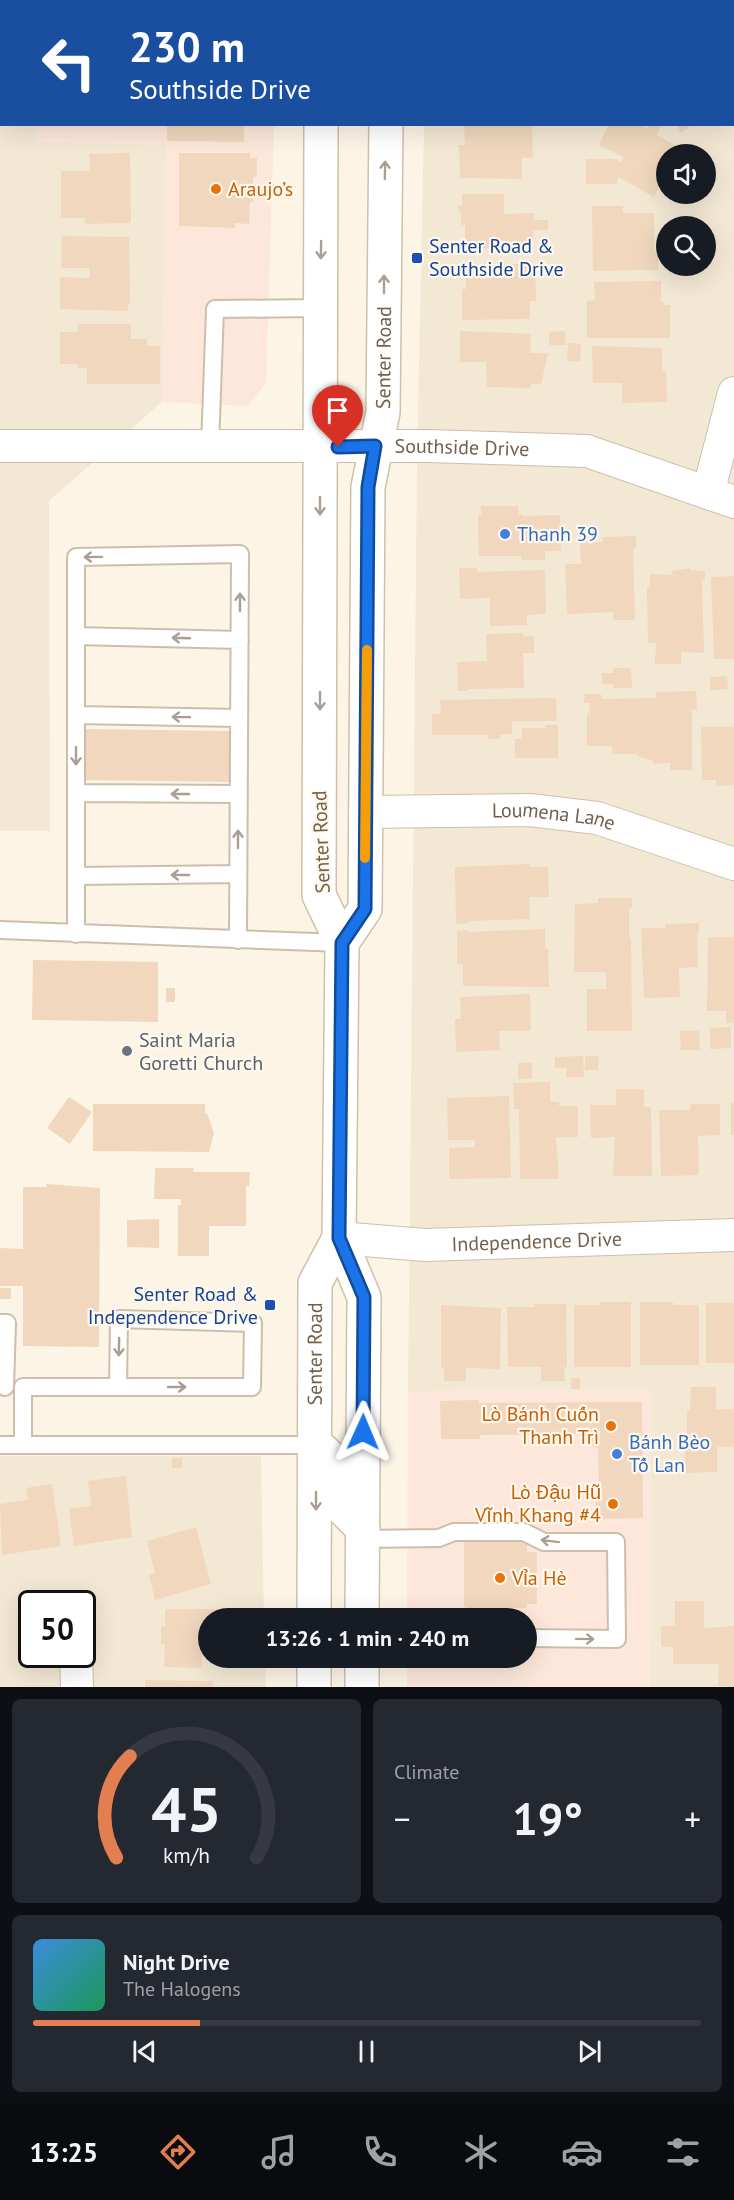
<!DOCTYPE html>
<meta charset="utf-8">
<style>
body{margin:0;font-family:"PT Sans",sans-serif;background:#242831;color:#f1f3f6;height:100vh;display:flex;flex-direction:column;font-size:22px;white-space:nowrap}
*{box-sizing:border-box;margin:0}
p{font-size:20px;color:#9ea1a6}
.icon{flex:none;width:33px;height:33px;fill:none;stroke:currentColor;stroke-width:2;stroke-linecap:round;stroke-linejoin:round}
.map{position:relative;height:1687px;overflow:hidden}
.details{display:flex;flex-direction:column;gap:12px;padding:12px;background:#0d0f14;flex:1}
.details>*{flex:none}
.guide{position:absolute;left:0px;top:0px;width:735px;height:126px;box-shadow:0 6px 24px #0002;background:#1a4fa0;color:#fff;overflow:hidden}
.controls{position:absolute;left:656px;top:144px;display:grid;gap:12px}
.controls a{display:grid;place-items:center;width:60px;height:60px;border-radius:50%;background:#171b24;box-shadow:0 6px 24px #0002;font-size:30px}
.speed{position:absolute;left:18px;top:1590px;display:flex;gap:12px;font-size:30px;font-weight:700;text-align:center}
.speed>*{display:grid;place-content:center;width:78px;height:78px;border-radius:50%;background:#171b24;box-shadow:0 6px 24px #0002;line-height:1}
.speed .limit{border:3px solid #111;border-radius:9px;background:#fff;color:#111}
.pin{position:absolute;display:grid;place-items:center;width:51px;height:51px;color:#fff;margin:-62px -26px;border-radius:50% 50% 50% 0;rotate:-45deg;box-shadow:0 0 6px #0007}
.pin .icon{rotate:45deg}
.me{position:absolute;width:66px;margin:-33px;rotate:1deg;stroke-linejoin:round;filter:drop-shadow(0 0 4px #0008)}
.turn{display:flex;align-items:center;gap:21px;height:126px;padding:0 30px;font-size:27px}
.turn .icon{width:78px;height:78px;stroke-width:2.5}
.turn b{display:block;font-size:42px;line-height:51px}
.big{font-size:45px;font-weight:700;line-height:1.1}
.details .widget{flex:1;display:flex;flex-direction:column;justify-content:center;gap:9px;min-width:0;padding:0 21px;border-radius:9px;background:#242831}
.details .dial{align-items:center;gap:0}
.dial svg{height:156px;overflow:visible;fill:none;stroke:#363941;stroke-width:7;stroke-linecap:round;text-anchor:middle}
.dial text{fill:#f1f3f6;stroke:none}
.song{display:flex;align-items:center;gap:18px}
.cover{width:72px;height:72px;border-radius:9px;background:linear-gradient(135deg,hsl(210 70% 55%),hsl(150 70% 35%))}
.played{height:6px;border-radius:3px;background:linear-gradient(90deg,#e27e4f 25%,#363941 25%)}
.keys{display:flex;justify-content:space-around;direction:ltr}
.heat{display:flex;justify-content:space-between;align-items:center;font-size:33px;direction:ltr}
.details .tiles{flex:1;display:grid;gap:12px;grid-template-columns:1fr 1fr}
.widget:last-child{grid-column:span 2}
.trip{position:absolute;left:198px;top:1608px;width:339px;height:60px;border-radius:30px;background:#171b24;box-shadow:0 6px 24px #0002;font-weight:700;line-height:60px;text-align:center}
.tab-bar{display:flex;height:96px;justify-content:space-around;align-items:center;background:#090b0e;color:#9ea1a6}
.tab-bar .icon{width:42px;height:42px}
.tab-bar .on{color:#e27e4f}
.tab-bar b{font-size:27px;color:#f1f3f6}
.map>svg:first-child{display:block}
.residential{fill:#f3e8d4;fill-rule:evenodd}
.commercial{fill:#fce7da}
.building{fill:#f0d7be}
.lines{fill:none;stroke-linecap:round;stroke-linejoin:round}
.service-casing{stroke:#cdbeac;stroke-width:20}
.minor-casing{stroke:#cdbeac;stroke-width:34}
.secondary-casing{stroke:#d0bfaa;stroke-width:36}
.service{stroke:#fff;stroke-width:16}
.minor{stroke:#fff;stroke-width:32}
.secondary{stroke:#fff;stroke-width:33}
.oneway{stroke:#ac9e93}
.route-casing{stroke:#114b97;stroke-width:15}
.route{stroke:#1a73e8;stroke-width:10}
.slow{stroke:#f59e0b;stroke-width:10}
.food-dot{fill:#e8710a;stroke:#fef9ec;stroke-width:2}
.transit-dot{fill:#1a4fb4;stroke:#fef9ec;stroke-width:2}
.shop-dot{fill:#3f7fe0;stroke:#fef9ec;stroke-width:2}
.worship-dot{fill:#6b7280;stroke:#fef9ec;stroke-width:2}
.labels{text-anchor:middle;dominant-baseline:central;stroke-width:4.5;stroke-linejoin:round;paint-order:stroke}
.food-label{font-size:20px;fill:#c56008;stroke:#fef9ec;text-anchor:start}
.transit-label{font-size:20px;fill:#164399;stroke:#fef9ec;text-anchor:start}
.street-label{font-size:20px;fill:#745e4b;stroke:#fef9ec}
.shop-label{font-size:20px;fill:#366cbe;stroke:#fef9ec;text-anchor:start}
.worship-label{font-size:20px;fill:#5b616d;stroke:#fef9ec;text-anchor:start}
</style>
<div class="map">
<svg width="734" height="1687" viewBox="0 0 734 1687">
<rect width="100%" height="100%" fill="#fcf5e6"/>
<path class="residential" d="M0 0H38L2 2V124L36 125V141L166 145 162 402 49 501 50 831H0Z
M426 0H734V1687H650L651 1390 408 1391 417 462 424 125 734 124V2ZM666 154H705V194H666ZM666 226H705V266H666Z
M0 1456H261L264 1618H208V1658H265L266 1687H0ZM32 1604H82V1654H32Z"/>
<path class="commercial" d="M38 0H278L38 2Z
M36 125H274L266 383 248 406 162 402 166 145 36 141Z
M651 1390 650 1687H407V1658H526V1618H407L408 1391Z"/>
<path class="building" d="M167 124H244V142L167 141Z
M464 124H532L533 158H522V179L460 178 459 145H465Z
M609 124H639L676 146 672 154H666V173L654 197 618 177 617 184H586V159H616L621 163 623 157 599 145Z
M649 124H662L657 135 647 129Z
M676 124H693L681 133Z
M130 153 131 223 85 224V218H61V171H90L89 154Z
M179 153H250V158H257V177H253V202H250L249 224 235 223V228L179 226Z
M462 194H504V214L534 213V220H548V230H533V249L465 248V225H461V212H459L458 205 462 206Z
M592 206H623V213H654V251H658V270L593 271Z
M62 236 129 237 130 300 127 311 60 309V277L90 278 89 268H61Z
M502 264H535L536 301H530V319L462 320V289H466V267L502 266Z
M661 281V302H664V305H670V338H587V301L595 300 594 282Z
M78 324H131V339H147V346H160V384H87V368H78V364H60V332H78Z
M460 331 531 334 530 353H548L541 384H531V388L487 387 486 362H460Z
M565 331 566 345H549V332Z
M568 343 581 344 580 361H567Z
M592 346 662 348V371H666L667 402 622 403V383H593Z
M481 506H518L519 515 522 514V516L560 515 561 551H545V560H521V556H479L478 527V515H481Z
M636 536V548L633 549 635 620H613V612L567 614 565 564H581L580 543 603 542 602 537Z
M459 568H477V572L545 570 546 614 527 615V625L490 626V598L460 599Z
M690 568V570L705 571V580H702L704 653 681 652V664H655L656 643H648L647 587H650V574L672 575V571Z
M734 576V659H714L711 577Z
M523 633V636H534V653H523L524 688 467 689V691H458L457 662 487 661 486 634Z
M613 668H631L632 688H613L614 684H602V673H613Z
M727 676 728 689 710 690V677Z
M696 691 697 710H692V770H670V763L653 764V761L637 756V754H613L612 746H587V713H590L589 703H584L585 694H601V699L656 698V692Z
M556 698 557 721H512V734L499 735 500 739H487L488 735H432V714H441L440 700Z
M545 725H558V758H515V739H522V728H545Z
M701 727H734V785L716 786V780H702Z
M85 729 232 731V782L85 780Z
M529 864V867H548L549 897H529L530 919 468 921V923L456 924 455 867Z
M598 898H632V908H629V938H631L632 1031H587V989H606V972H574L575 904 598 903Z
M699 923V934H697L698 967 679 968 680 997 644 998 641 928H665V924Z
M545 929V949H548L549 987 463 986V964H457V931L467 930V932Z
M708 937H734V1023H726V1011H707Z
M33 960 158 962V1022L32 1020Z
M166 988H175V1002H166Z
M530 994 531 1031H499L500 1050 456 1052 455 1019H461L460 997Z
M731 1027V1048L710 1049V1028Z
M680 1031H699L700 1050H681Z
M583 1056 584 1077H566L567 1068H555V1057Z
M585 1056H599L598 1070H585Z
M518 1063H532V1079H518Z
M550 1082V1102H559V1106H578V1137H556L559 1179H520L519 1109H514L513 1083Z
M616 1089H644V1107H651L652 1176H613L615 1137 591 1138 590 1105H616Z
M509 1096 511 1178 449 1179V1148L475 1147V1140H448L447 1098Z
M69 1097 92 1112 70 1144 47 1128Z
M731 1102H734V1135H731Z
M93 1104H205V1114L207 1113 214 1133 209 1152 93 1151Z
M691 1104H720V1135L698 1136 699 1175 661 1176 659 1110H690Z
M155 1168H194L193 1172H250L249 1186H246V1226H209V1256H178V1205H181V1199H154Z
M46 1184 100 1188 99 1347 23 1346V1286H0V1248L23 1249V1187H46Z
M159 1219V1248L127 1247V1220Z
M0 1288H11V1299H0Z
M601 1302H631V1367H574V1305H600Z
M640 1302H673V1305H699V1365H640Z
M706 1303H734V1363H706Z
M534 1304H566L567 1367H564L565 1381H541V1367H508L507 1307H535Z
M441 1305 501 1308 500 1369 466 1368V1381H444V1368H441Z
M571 1378H580V1389H571Z
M691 1387H716V1409H734V1447H717V1472L685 1473V1439H687V1410H690Z
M479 1400V1403L642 1402 643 1518 596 1519 595 1485H599L598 1448 588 1445 584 1440 583 1434 480 1435V1439H441L440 1401Z
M172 1458H182V1468H172Z
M126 1476 132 1537 74 1546 69 1509 91 1506 88 1481Z
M52 1484 61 1546 2 1555 0 1504 28 1500 26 1488Z
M196 1527 211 1584 155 1600 149 1575 155 1573 147 1541Z
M464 1538 527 1539V1552H537V1604H527L526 1608H484L483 1618H470V1608L464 1607Z
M675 1601H704V1628L734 1626V1687L718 1686 719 1664H673V1647H661V1626H675Z
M165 1609H221V1618H208V1636H203L201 1668 164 1667 165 1644H161V1626H165Z
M145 1680 213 1681V1687H145Z"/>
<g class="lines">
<g class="service-casing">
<path id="service" d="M207 2V0
M210 447 215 309 320 308
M76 636 240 640
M76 715 239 718
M76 793 239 794
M76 876 238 874
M0 930 342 943
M76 934V557L240 554 238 940
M0 1323H7L5 1387
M0 1445H315
M23 1445V1387H252L253 1323 119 1319 118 1387
M363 1539 439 1538 454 1532H524L544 1542H616L617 1639 526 1638"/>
</g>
<g class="minor-casing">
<g id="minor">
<path id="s1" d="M0 446H428L587 451 734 502"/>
<path d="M708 493 734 393"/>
<path id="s2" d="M365 812 530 810 597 818 734 864"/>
<path id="s3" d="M339 1238 425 1245 734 1235"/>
<path d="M76 1654 77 1687"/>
</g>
</g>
<g class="secondary-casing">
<g id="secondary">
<path d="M323 2V0"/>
<path d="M388 2V0"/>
<path d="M321 124 319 895 342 943 339 1238 364 1297 362 1618"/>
<path id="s4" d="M342 943 365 909 368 487 383 412 386 124"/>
<path d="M316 1445C343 1464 338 1476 340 1506L363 1529"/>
<path id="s5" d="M314 1618 315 1283 339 1238"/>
<path d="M314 1687V1658"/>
<path d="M362 1687V1658"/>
</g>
</g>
<use href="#service" class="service"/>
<use href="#minor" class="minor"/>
<use href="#secondary" class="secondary"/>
</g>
<defs><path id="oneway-shaft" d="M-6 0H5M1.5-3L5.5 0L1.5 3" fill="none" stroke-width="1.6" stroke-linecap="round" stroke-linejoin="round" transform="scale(1.5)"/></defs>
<g class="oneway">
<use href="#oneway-shaft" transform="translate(385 170) rotate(-89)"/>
<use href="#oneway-shaft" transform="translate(321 250) rotate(91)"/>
<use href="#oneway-shaft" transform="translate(384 284) rotate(-90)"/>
<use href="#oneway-shaft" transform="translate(320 506) rotate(90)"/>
<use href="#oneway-shaft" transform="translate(93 557) rotate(179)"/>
<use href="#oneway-shaft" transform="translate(240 602) rotate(-90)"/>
<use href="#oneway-shaft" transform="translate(181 638) rotate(-178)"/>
<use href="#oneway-shaft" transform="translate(320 701) rotate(90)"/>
<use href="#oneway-shaft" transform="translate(181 717) rotate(-179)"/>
<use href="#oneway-shaft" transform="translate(76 756) rotate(90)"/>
<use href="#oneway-shaft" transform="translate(180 794) rotate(-180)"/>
<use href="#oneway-shaft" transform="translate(238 839) rotate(-90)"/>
<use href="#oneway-shaft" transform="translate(180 875) rotate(180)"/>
<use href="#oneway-shaft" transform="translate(119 1347) rotate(91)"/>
<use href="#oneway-shaft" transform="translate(177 1387)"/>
<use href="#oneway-shaft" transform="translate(316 1501) rotate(90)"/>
<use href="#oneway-shaft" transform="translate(550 1541) rotate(-173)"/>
<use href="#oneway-shaft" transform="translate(585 1639) rotate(1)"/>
</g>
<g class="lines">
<g class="route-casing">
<path id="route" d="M338 447 375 446 368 487 365 909 342 943 339 1238 364 1297 363 1432"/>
</g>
<use href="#route" class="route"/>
<path class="slow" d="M365 858 367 650"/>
</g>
<g class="food-dot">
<circle cx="216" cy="189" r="6"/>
<circle cx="611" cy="1426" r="6"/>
<circle cx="613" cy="1504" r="6"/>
<circle cx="500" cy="1578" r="6"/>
</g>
<g class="transit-dot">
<rect x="411" y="252" width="12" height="12" rx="3"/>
<rect x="264" y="1299" width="12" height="12" rx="3"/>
</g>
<g class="shop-dot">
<circle cx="505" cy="534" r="6"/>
<circle cx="617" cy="1454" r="6"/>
</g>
<circle class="worship-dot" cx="127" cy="1051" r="6"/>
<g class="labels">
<g class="food-label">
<text x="228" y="189">Araujo’s</text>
<text x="599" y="1414" text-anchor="end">Lò Bánh Cuốn<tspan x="599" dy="23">Thanh Trì</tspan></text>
<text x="601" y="1492" text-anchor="end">Lò Đậu Hũ<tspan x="601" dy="23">Vĩnh Khang #4</tspan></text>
<text x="512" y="1578">Vỉa Hè</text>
</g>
<g class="transit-label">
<text x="429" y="246">Senter Road &amp;<tspan x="429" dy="23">Southside Drive</tspan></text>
<text x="258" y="1294" text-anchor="end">Senter Road &amp;<tspan x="258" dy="23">Independence Drive</tspan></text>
</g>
<g class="street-label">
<text stroke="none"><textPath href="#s4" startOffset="594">Senter Road</textPath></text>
<text stroke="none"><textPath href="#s1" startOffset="462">Southside Drive</textPath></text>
<text stroke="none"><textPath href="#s2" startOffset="189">Loumena Lane</textPath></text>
<text transform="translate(321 842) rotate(-92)">Senter Road</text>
<text stroke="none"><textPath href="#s3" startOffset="198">Independence Drive</textPath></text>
<text stroke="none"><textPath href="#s5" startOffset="264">Senter Road</textPath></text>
</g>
<g class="shop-label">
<text x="517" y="534">Thanh 39</text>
<text x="629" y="1442">Bánh Bèo<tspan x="629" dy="23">Tố Lan</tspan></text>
</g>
<g class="worship-label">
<text x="139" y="1040">Saint Maria<tspan x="139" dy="23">Goretti Church</tspan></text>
</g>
</g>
</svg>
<div class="controls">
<a><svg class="icon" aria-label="sound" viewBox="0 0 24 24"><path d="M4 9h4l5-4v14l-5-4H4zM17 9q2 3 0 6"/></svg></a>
<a><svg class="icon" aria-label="search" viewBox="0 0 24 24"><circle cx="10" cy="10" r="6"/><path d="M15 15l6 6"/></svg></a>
</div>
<div class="speed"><div class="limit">50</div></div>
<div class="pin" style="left:338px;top:447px;background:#d93025"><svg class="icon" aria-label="arrive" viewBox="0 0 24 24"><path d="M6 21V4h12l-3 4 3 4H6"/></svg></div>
<svg class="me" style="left:363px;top:1432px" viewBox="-20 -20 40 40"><path d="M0-17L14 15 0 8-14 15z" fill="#1a73e8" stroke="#fff" stroke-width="4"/></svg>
<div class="trip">13:26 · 1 min · 240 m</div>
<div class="guide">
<div class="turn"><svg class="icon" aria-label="left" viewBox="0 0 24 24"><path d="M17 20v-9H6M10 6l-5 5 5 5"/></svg><div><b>230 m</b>Southside Drive</div></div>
</div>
</div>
<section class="details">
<div class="tiles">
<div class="widget dial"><svg viewBox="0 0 100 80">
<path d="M14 69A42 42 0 1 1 86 69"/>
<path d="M14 69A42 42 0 0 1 21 17" stroke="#e27e4f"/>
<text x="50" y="56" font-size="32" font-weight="700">45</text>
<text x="50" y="72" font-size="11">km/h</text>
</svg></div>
<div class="widget"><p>Climate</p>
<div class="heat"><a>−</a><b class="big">19°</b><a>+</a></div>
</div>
<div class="widget">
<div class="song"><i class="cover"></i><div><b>Night Drive</b><p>The Halogens</p></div></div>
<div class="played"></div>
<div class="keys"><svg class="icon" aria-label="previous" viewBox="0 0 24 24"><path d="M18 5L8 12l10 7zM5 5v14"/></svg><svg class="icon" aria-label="pause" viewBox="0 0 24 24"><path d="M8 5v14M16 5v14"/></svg><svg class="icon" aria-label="next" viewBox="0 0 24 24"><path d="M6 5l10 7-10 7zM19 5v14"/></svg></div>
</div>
</div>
</section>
<nav class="tab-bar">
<b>13:25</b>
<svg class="icon on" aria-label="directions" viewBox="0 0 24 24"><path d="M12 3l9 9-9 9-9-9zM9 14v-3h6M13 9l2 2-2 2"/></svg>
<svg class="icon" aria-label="music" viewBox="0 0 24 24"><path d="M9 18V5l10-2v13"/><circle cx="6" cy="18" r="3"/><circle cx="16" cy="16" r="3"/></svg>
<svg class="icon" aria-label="phone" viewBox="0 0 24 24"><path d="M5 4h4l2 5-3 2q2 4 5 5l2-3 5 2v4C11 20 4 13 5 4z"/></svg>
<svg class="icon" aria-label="climate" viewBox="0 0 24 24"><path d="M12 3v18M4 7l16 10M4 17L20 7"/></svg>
<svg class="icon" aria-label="car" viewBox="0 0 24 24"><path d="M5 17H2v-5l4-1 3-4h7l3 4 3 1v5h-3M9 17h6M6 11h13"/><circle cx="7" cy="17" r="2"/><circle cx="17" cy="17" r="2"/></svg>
<svg class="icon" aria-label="filters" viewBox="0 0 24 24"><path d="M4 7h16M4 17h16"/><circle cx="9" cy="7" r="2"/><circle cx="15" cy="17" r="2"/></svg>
</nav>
